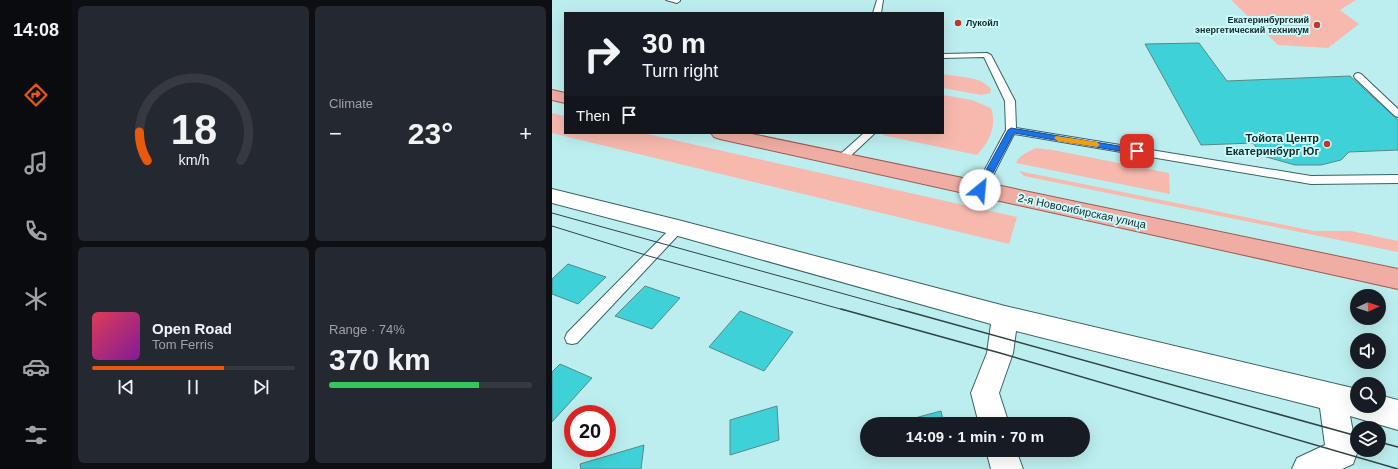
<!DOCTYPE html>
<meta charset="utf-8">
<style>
body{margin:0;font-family:Helvetica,sans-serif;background:#242831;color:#f1f3f6;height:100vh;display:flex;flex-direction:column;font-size:15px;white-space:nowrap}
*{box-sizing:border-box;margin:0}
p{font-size:13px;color:#9ea1a6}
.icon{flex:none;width:22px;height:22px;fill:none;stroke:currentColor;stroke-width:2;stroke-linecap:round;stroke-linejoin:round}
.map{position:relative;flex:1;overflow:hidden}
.side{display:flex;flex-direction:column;gap:6px;padding:6px;background:#0d0f14;width:480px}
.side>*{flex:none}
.hud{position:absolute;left:12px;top:12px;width:380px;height:122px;border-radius:0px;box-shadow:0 4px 16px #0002;background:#171b24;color:#f1f3f6;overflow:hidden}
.needle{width:26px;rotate:87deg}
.tools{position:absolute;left:798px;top:289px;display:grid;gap:8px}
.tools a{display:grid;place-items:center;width:36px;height:36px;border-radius:50%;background:#171b24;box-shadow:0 4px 16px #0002;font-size:20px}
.speed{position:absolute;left:12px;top:405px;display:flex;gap:8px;font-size:20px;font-weight:700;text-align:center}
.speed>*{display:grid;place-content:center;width:52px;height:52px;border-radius:50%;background:#171b24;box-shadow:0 4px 16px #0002;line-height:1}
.speed .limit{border:6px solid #d22;background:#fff;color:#111}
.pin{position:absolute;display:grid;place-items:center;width:34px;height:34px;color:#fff;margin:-17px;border-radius:8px;box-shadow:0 2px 6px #0006}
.me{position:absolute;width:44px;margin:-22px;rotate:28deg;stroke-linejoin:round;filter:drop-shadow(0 0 3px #0008)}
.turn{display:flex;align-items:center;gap:14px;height:84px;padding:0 12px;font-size:18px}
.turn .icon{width:52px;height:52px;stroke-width:2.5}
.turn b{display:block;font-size:28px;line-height:34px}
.then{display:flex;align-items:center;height:38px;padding:0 12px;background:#0003;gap:8px;font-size:15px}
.big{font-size:30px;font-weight:700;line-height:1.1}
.side .widget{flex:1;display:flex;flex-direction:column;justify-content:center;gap:6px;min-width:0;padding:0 14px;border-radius:6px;background:#242831}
.side .dial{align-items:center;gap:0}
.dial svg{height:104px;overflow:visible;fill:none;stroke:#363941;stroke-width:7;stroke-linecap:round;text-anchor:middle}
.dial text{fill:#f1f3f6;stroke:none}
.song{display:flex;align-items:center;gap:12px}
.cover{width:48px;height:48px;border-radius:6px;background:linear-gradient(135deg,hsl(350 70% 55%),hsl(290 70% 35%))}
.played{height:4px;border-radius:2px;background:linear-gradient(90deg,#ea580c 65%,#363941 65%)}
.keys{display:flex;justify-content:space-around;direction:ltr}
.heat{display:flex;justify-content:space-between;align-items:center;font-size:22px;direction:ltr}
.charge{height:6px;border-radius:3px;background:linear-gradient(90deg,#34c759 74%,#363941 0)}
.side .tiles{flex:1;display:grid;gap:6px;grid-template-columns:repeat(2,1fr)}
.trip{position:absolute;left:308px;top:417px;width:230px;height:40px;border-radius:20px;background:#171b24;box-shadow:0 4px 16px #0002;font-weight:700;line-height:40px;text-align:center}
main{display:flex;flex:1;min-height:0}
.dock{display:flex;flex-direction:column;width:72px;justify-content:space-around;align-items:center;background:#090b0e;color:#9ea1a6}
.dock .icon{width:28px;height:28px}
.dock .selected{color:#ea580c}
.dock b{font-size:18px;color:#f1f3f6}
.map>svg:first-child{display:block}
.green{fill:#f7b9ae}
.building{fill:#3ed2d8;stroke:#5a8789}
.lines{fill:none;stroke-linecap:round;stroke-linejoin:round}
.lane-casing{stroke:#366365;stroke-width:2}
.street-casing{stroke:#366365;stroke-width:2}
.primary-casing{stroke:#9c5b51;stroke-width:2}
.lane{fill:#fff;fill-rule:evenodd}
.street{fill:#fff;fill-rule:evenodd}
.primary{fill:#efada3;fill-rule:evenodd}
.tram-far1{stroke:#2d4445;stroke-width:1}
.tram{stroke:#2d4445;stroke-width:1.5}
.route{fill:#1a73e8;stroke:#114b97}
.slow{fill:#f59e0b}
.poi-dot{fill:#c43727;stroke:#cafbfd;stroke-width:1.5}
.labels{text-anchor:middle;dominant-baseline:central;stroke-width:4;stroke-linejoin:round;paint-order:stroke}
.far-poi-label{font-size:9px;font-weight:bold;fill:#152829;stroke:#cafbfd;text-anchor:end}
.poi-label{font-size:11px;font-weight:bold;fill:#152829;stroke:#cafbfd;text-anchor:end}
.street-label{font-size:11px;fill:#152829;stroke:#cafbfd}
</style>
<main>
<nav class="dock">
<b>14:08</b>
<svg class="icon selected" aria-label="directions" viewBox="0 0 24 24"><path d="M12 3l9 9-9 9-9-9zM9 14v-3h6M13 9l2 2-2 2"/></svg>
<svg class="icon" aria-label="music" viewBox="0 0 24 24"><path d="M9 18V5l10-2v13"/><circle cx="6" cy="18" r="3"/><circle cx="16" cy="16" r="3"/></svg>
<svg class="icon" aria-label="phone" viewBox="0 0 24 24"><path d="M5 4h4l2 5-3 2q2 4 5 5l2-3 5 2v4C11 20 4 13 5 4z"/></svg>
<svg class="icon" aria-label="climate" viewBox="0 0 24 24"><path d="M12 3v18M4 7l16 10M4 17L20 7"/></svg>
<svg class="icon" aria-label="car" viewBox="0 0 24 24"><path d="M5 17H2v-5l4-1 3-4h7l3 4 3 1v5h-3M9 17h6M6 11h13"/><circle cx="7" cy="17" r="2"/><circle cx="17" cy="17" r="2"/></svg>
<svg class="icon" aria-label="filters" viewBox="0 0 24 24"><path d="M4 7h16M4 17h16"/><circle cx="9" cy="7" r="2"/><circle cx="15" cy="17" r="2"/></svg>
</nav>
<section class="side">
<div class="tiles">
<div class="widget dial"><svg viewBox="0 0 100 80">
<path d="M14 69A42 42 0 1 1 86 69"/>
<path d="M14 69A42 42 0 0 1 8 47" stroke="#ea580c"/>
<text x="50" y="56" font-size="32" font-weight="700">18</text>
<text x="50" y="72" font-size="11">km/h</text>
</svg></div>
<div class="widget"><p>Climate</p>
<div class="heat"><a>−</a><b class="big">23°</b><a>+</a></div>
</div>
<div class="widget">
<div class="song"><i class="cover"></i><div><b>Open Road</b><p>Tom Ferris</p></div></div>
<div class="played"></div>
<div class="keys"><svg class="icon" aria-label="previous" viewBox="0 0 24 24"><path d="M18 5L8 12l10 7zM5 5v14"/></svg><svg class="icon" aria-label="pause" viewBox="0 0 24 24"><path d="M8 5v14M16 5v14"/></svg><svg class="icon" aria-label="next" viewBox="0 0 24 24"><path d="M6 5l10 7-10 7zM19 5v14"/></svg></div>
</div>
<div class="widget"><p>Range · 74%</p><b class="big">370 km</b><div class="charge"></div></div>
</div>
</section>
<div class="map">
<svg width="846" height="469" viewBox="0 0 846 469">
<rect width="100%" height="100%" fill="#bdeeef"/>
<path class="green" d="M679 0H804L788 10 807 24 776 48 726 45Z
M391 74C406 77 429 76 439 89L438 93 429 95 391 88Z
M391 95 420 100 439 108C445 126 438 141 425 155L330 135 333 133H391Z
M0 113 13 116V133H91L465 217 457 244 0 133Z
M484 148 501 150 617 173 618 194 464 163C468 155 475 152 484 148Z
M467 171 762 231H799L846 241V252L472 176Z"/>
<path class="building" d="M647 43 675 81 798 76 846 120V150L797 152 789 160 769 165H743L711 156 701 143 649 145 593 44Z
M16 264 54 277 26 304 0 294V279Z
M93 286 128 298 100 329 63 316Z
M188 311 241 332 212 371 157 347Z
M8 364 40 378 0 422V372Z
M225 406 227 440 178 455V420Z
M389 411 392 424H360L359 419Z
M92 445 89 469H29L28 464Z"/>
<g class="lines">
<g class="lane-casing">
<path id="lane" d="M114 0H128V1L125 3Z
M325 0H331L329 13H321Z
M435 53 439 55 463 101 464 128 759 176 846 175V183L759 184 462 134 432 193H424L422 190 454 130 453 101 432 57 391 58V54Z
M806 73 809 74 846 109V117L843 116 803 78 802 76 803 74Z
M312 133H323L292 162H284L283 160 284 158Z
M126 224 130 225 132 228 130 231 25 343 20 344 15 343 13 338 15 333 122 225Z"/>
</g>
<g class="street-casing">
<path id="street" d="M0 189 126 220 453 306 805 389V406H827V395L846 400V430L798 416 805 453 801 464 790 469H740L745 458 773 445 768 408 464 331 461 353 447 393 457 424H427L419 393 435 353 439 324 126 236 0 203Z
M434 450H464L471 469H439Z"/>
</g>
<g class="primary-casing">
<path id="primary" d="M0 90 13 93V103L0 100Z
M159 133H195L846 269V289L168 139 162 137Z"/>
</g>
<use href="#lane" class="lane"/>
<use href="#street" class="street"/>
<use href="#primary" class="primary"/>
<path class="tram-far1" d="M0 213 350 310
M0 226 100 257 292 310"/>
<path class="tram" d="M289 309 448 353 846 469
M347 309 805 436
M827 442 846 447"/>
</g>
<path class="route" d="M459 128 585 149 589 151 585 154 462 133 431 192H425L423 190 456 130Z"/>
<path class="slow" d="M504 136 545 142 548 145 545 147 506 141 502 138Z"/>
<g class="poi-dot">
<circle cx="406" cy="23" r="4"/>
<circle cx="765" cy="25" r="4"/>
<circle cx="775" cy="144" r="4"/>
</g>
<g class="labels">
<g class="far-poi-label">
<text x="757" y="20">Екатеринбургский<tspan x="757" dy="10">энергетический техникум</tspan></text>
<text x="414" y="23" text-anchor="start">Лукойл</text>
</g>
<g class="poi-label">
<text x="767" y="138">Тойота Центр<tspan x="767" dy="13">Екатеринбург Юг</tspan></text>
</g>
<g class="street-label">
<text transform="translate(530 211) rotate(12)">2-я Новосибирская улица</text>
</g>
</g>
</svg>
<div class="tools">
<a><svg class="needle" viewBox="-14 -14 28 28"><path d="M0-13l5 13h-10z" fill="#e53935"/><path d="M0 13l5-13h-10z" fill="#9ea1a6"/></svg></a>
<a><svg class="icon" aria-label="sound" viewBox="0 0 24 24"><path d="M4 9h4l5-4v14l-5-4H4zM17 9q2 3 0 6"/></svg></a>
<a><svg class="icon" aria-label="search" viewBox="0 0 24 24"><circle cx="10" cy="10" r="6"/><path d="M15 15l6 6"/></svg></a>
<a><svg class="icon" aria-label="layers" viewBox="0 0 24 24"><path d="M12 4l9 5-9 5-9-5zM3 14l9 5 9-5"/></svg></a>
</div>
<div class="speed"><div class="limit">20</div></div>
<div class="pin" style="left:585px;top:151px;background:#d93025"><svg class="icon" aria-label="arrive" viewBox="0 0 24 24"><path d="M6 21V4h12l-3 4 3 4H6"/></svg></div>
<svg class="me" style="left:428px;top:190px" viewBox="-20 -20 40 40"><circle r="19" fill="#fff"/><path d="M0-13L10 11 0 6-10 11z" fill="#1a73e8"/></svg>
<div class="trip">14:09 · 1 min · 70 m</div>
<div class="hud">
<div class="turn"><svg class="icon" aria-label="right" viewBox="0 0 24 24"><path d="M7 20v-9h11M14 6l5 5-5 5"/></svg><div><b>30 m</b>Turn right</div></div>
<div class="then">Then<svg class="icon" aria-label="arrive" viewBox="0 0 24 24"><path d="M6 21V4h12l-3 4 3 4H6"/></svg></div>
</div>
</div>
</main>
